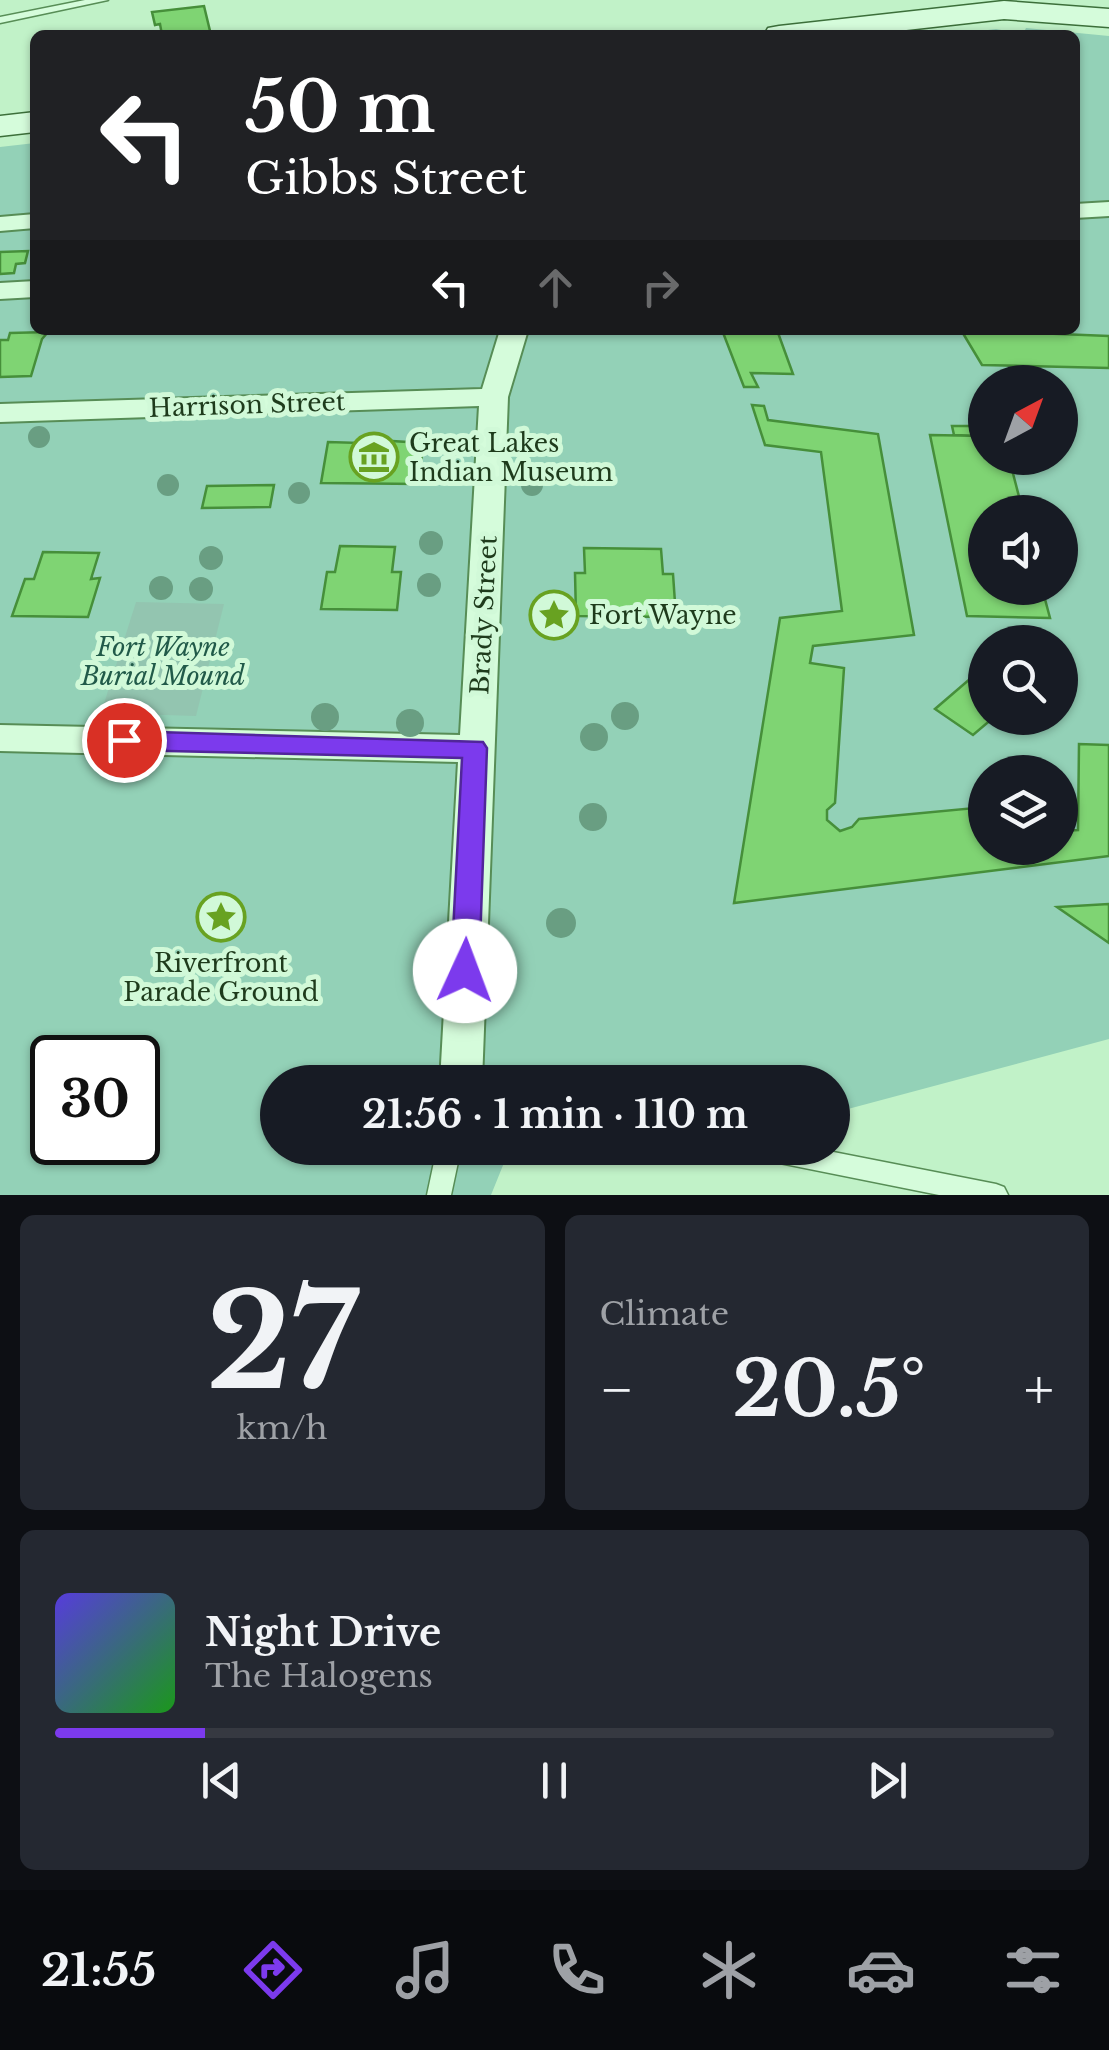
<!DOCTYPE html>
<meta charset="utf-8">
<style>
body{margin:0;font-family:"Libre Baskerville",serif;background:#242831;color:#f1f3f6;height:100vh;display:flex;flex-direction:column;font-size:38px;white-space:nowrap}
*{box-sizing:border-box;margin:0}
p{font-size:32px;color:#9ea1a6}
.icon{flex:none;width:55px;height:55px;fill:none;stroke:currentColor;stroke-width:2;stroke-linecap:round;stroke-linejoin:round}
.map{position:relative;height:1195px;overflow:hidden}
.side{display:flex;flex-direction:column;gap:20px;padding:20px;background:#0d0f14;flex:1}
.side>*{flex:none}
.guide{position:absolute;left:30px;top:30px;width:1050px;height:305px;border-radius:15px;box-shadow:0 2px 8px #0004;background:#202124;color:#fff;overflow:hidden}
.needle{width:65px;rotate:41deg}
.tools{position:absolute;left:968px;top:365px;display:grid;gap:20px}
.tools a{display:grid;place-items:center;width:110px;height:110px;border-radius:50%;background:#171b24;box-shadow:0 2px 8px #0004;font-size:50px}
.speed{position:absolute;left:30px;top:1035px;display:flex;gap:20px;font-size:50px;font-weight:700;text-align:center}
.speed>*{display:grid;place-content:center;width:130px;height:130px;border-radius:50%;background:#171b24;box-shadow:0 2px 8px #0004;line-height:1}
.speed .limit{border:5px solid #111;border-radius:15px;background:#fff;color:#111}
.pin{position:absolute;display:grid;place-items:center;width:85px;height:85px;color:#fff;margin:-42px;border:5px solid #fff;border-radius:50%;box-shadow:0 2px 10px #0007}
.me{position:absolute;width:110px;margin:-55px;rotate:2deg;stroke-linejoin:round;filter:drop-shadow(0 0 8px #0008)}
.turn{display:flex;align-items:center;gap:35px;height:210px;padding:0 50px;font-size:45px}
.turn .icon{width:130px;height:130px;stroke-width:2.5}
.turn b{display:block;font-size:70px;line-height:85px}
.lanes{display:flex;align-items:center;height:95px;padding:0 50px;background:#0003;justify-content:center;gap:50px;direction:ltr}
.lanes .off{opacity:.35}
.big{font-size:75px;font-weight:700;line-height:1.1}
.side .widget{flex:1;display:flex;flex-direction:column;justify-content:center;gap:15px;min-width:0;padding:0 35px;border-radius:15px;background:#242831}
.side .dial{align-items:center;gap:0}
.dial b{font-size:130px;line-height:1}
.song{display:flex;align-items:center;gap:30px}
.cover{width:120px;height:120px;border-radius:15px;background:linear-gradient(135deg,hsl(250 70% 55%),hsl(120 70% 35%))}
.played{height:10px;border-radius:5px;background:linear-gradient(90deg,#7c3aed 15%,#363941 15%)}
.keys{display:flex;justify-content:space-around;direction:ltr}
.heat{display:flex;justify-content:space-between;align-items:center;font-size:55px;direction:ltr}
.side .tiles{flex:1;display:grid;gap:20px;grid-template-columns:1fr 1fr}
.widget:last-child{grid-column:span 2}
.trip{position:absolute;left:260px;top:1065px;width:590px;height:100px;border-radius:50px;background:#171b24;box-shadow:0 2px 8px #0004;font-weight:700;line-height:100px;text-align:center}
.menu{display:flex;height:160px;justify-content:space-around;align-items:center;background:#090b0e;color:#9ea1a6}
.menu .icon{width:70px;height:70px}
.menu .on{color:#7c3aed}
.menu b{font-size:45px;color:#f1f3f6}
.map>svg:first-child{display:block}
.green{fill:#93d1b7;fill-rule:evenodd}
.cemetery{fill:#93c5b0}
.building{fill:#7fd473;stroke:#468f3a;stroke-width:2.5}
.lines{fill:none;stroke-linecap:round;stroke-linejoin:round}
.lane-casing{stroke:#578d56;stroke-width:3}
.street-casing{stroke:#578d56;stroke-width:4}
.secondary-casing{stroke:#3c6f3a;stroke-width:3}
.lane{fill:#d5fcdb;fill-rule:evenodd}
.street{fill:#d5fcdb;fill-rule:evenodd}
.secondary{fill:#d5fcdb;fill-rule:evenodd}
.tree{fill:#699e82}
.route{fill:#7c3aed;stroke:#51269a;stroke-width:2.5}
.labels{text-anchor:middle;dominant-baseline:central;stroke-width:10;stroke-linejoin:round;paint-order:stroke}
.street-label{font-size:25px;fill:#1e3b1c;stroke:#d1f9d8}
.poi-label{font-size:25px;fill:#1e3b1c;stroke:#d1f9d8;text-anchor:start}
.park-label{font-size:25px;font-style:italic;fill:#215a49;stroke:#d1f9d8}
</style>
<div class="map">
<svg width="1109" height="1195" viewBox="0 0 1109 1195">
<rect width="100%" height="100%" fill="#c1f2c8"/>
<path class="green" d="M1026 28 1109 36V1039L833 1113 832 1082H589L539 1074 535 1082H278V1148H510L491 1195H0V147L35 143V330H1075V35H947L996 29 1023 34ZM985 382H1060V458H985ZM985 512H1060V588H985ZM985 642H1060V718H985ZM985 772H1060V848H985ZM52 1058H138V1142H52Z"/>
<path class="cemetery" d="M136 602 224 604 196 716 101 713Z"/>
<path class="building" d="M204 6 210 31 162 35 160 24 155 25 152 12Z
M28 251 25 263 16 264 14 273 0 274V252Z
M722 330H777L793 374 751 373 758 387H744Z
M961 330 1109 336V368L982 365Z
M48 332 42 339 31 376 0 377V340H8L10 333Z
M752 405 764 406 768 420 878 434 914 635 813 646 810 663 844 668 835 803 827 810V820L840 831 852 827 859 819 985 807V848H1060V831L1078 830 1079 744 1109 745V856L734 903 780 618 842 611 821 452 765 445Z
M952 426H981L983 436 954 435Z
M930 435 985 436V458H1009L1023 512H985V588H1042L1050 618 967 616Z
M360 439 423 443 419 484 321 483 328 442 360 443Z
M274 485 270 507 202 508 207 486Z
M340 546 395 547 392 572H401L397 610 321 609 327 572H335Z
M584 548 661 549 663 574H673L676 617 576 616 575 573H585Z
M43 552 99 553 91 579 100 578 88 617 12 616 25 579H34Z
M971 678 985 687V718H993L973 735 935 709Z
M1109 904V943L1057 907Z"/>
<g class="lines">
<g class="lane-casing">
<path id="lane" d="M85 0H108L0 23V17Z
M437 1148H461L451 1195H427Z
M748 1148H813L996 1184 1004 1187 1008 1195H939L760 1159 752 1156Z"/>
</g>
<g class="street-casing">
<path id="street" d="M1109 202V216L1075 218V204Z
M35 214V228L0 231V217Z
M35 281V297L0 299V283Z
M500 330H528L508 397 482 1082H440L458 762 0 751V725L460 735 479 406 0 422V404L482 389Z"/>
</g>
<g class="secondary-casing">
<path id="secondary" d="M1004 1 1109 9V27L1004 19 862 35H764L768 28 779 26Z
M35 112V132L0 136V116Z"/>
</g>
<use href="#lane" class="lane"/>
<use href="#street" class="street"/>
<use href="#secondary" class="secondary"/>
</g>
<g class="tree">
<circle cx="39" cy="437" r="11"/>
<circle cx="168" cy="485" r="11"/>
<circle cx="532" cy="485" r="11"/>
<circle cx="299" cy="493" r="11"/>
<circle cx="431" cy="543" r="12"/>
<circle cx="211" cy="558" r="12"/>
<circle cx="429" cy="585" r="12"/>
<circle cx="161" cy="588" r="12"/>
<circle cx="201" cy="589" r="12"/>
<circle cx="559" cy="627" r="12"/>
<circle cx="625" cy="716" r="14"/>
<circle cx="325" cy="717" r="14"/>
<circle cx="410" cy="723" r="14"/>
<circle cx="594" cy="737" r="14"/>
<circle cx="593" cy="817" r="14"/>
<circle cx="561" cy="923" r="15"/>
</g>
<path class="route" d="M124 731 483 742 487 748 479 971 475 980 465 983 455 980 451 971 462 758 124 750 115 747 111 740 115 734Z"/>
<defs>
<g id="museum-ring" transform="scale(2.5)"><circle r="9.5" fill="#d1f9d8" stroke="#68a221" stroke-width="1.5"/><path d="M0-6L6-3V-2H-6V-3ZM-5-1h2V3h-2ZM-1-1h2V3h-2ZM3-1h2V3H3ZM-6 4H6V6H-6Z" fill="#68a221"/></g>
<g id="sight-ring" transform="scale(2.5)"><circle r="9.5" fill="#d1f9d8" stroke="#68a221" stroke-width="1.5"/><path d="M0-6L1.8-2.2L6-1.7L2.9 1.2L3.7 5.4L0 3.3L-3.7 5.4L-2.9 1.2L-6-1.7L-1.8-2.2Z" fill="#68a221"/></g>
</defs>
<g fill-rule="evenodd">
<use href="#museum-ring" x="374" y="457"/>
<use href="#sight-ring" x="554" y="615"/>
<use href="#sight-ring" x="221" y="917"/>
</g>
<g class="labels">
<g class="street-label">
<text transform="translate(247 405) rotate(-2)">Harrison Street</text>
<text transform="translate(484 615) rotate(-87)">Brady Street</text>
</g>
<g class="poi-label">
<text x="409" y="443">Great Lakes<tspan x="409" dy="29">Indian Museum</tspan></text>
<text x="589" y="615">Fort Wayne</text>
<text x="221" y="963" text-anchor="middle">Riverfront<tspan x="221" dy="29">Parade Ground</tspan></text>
</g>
<g class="park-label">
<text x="163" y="647">Fort Wayne<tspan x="163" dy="29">Burial Mound</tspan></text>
</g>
</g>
</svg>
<div class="tools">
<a><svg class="needle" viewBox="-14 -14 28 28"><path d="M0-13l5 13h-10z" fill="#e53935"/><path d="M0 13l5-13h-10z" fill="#9ea1a6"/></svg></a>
<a><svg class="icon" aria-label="sound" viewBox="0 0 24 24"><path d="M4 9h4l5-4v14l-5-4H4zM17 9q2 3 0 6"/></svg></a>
<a><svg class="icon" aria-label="search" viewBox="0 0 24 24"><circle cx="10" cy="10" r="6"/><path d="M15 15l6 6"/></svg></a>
<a><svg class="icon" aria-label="layers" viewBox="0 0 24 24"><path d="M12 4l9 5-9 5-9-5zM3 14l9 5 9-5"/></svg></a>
</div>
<div class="speed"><div class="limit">30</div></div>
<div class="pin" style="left:124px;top:740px;background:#d93025"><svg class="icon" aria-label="arrive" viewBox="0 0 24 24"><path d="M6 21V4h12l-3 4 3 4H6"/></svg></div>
<svg class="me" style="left:465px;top:971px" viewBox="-20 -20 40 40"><circle r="19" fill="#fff"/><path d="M0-13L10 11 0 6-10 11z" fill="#7c3aed"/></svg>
<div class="trip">21:56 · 1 min · 110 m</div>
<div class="guide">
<div class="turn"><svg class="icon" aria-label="left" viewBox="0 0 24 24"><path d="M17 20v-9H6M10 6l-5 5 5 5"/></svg><div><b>50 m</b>Gibbs Street</div></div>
<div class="lanes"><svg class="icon" aria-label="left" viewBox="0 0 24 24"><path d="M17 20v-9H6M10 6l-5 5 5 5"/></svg><svg class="icon off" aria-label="ahead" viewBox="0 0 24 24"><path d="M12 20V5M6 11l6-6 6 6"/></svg><svg class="icon off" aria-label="right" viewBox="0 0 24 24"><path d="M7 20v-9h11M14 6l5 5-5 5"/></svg></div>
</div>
</div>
<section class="side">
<div class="tiles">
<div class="widget dial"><b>27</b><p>km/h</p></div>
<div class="widget"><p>Climate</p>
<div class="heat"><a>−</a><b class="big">20.5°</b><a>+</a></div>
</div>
<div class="widget">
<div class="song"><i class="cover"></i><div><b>Night Drive</b><p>The Halogens</p></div></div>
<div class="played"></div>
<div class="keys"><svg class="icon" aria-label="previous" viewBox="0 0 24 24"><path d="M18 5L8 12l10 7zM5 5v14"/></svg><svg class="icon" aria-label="pause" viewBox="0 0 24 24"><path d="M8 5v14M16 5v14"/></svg><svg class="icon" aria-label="next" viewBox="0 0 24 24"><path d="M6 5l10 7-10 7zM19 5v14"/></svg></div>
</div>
</div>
</section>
<nav class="menu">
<b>21:55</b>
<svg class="icon on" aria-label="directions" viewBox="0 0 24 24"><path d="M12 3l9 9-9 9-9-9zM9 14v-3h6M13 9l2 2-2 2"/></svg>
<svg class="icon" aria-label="music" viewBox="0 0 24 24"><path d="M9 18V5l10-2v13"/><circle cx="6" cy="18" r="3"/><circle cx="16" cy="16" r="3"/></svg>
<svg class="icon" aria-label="phone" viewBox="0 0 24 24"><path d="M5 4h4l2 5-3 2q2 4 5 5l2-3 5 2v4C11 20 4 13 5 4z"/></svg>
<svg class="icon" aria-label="climate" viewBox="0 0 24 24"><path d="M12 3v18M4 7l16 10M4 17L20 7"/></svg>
<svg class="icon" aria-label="car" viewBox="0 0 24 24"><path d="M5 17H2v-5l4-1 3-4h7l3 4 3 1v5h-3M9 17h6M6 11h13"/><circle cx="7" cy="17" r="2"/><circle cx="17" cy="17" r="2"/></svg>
<svg class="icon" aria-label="filters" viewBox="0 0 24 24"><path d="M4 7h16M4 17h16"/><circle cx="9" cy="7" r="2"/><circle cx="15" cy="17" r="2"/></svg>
</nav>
